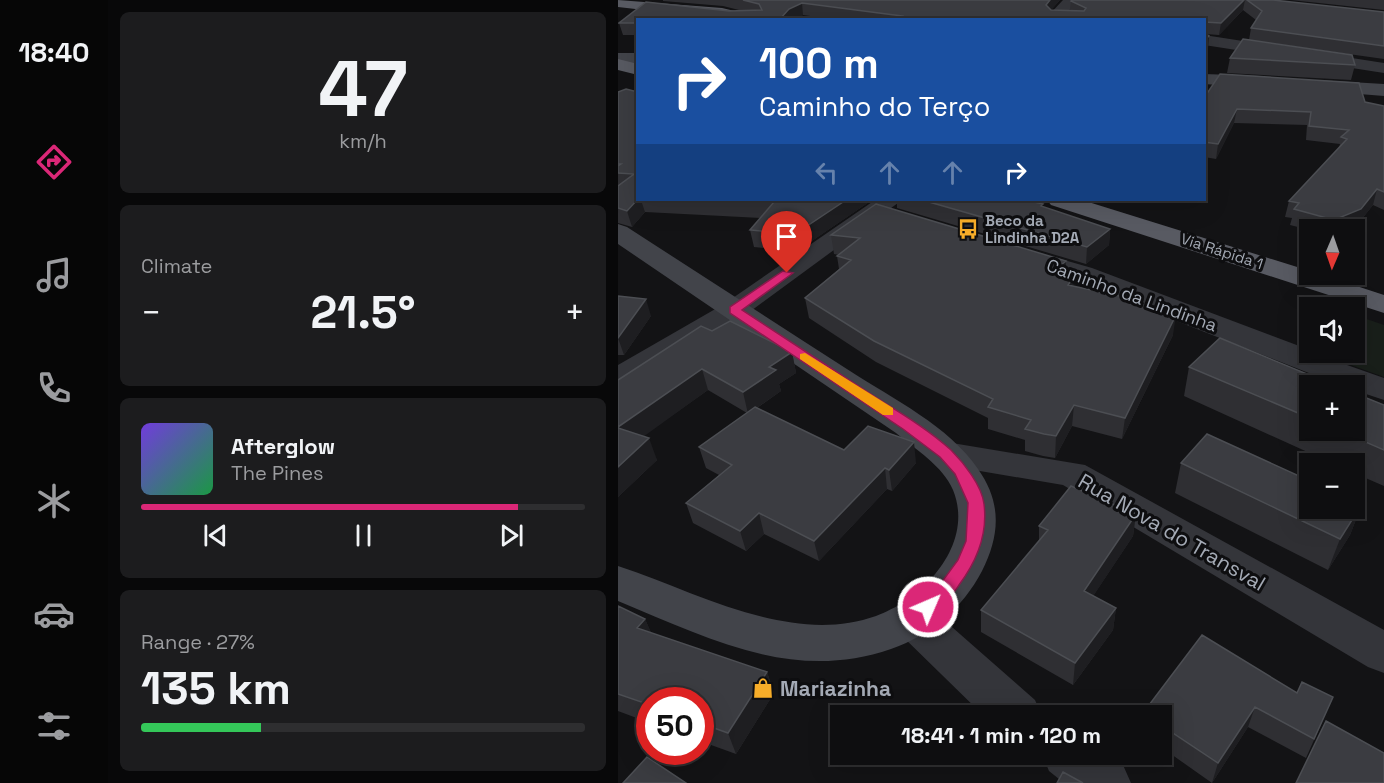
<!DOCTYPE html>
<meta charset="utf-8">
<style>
body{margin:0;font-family:"Space Grotesk",sans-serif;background:#1c1c1e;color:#f1f3f6;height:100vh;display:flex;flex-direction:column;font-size:22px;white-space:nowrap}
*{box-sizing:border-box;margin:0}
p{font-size:20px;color:#9b9c9f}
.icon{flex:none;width:33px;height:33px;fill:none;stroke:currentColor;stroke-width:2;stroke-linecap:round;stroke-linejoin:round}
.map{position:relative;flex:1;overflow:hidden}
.side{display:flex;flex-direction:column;gap:12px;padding:12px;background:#080809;width:510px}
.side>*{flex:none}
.hud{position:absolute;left:18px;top:18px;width:570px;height:183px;border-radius:0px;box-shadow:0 6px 24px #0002,0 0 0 2px #2e2e30;background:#1a4fa0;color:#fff;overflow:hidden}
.needle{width:39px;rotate:182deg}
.controls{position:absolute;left:681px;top:219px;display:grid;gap:12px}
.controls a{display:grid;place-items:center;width:66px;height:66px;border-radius:0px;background:#0e0e10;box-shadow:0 6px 24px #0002,0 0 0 2px #2e2e30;font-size:30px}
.speed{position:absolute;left:18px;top:687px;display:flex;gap:12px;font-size:30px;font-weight:700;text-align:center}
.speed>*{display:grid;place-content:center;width:78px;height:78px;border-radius:50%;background:#0e0e10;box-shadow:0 6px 24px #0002,0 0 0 2px #2e2e30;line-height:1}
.speed .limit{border:9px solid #d22;background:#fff;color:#111}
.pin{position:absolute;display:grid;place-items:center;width:51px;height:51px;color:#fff;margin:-62px -26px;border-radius:50% 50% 50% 0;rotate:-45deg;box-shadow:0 0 6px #0007}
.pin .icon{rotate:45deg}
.me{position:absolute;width:66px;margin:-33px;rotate:45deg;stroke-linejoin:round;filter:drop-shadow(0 0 4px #0008)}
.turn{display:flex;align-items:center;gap:21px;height:126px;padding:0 24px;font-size:27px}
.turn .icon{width:78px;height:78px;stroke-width:2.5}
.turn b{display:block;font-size:42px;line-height:51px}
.lanes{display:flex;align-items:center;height:57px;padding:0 24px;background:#0003;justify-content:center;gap:30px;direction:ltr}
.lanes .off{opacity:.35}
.big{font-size:45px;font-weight:800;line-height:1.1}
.side .widget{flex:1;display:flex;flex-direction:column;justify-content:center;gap:9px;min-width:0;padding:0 21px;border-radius:9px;background:#1c1c1e}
.side .dial{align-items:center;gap:0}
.dial b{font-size:78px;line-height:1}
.song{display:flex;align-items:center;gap:18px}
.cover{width:72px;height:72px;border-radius:9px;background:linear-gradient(135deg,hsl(260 70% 55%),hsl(140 70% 35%))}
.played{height:6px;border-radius:3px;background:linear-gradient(90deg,#db2777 85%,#2e2e30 85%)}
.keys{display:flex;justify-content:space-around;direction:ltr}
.heat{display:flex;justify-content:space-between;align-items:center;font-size:33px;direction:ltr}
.charge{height:9px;border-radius:4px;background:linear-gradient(90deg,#34c759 27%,#2e2e30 0)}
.trip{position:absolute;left:212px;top:705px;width:342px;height:60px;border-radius:0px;background:#0e0e10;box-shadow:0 6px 24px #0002,0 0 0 2px #2e2e30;font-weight:800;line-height:60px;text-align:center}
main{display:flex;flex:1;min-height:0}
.tabs{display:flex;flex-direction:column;width:108px;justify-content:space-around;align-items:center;background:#060606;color:#9b9c9f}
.tabs .icon{width:42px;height:42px}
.tabs .active{color:#db2777}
.tabs b{font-size:27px;color:#f1f3f6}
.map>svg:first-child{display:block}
.green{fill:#191f1a}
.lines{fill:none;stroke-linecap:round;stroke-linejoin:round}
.minor{fill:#34353a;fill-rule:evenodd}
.tertiary{fill:#34353a;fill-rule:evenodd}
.secondary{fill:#42444a;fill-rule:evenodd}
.trunk{fill:#585a62;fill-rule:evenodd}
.wall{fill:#2f2f33}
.shaded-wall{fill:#1e1e21}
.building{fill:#3b3c41;stroke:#4c4e53;stroke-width:1.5}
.route{fill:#db2777;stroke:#8e194d;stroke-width:1.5}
.slow{fill:#f59e0b}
.labels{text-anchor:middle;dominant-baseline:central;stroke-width:6;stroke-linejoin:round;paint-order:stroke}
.far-poi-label{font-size:15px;font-weight:bold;fill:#a4aab5;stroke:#0e0e10;text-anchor:start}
.far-street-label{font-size:15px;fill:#a4aab5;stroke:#0e0e10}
.street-label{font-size:18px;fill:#a4aab5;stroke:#0e0e10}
.near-street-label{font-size:21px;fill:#a4aab5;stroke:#0e0e10}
.near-poi-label{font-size:21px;font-weight:bold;fill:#a4aab5;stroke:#0e0e10;text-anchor:start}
</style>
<main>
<nav class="tabs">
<b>18:40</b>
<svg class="icon active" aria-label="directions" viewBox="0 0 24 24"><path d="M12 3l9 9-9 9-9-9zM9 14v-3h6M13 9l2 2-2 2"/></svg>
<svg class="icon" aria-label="music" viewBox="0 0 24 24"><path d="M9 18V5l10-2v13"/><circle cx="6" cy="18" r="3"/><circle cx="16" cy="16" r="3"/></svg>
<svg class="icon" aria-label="phone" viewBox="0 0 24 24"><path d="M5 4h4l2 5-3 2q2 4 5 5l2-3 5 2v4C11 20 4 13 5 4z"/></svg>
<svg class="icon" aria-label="climate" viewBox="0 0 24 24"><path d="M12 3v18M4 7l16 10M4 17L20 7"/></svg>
<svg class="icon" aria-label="car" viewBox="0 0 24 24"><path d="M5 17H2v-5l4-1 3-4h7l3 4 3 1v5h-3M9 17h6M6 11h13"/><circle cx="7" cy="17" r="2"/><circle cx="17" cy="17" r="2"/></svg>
<svg class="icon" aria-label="filters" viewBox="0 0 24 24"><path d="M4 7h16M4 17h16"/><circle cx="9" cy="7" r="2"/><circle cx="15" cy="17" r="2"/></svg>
</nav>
<section class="side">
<div class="widget dial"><b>47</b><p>km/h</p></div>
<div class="widget"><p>Climate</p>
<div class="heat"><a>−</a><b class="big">21.5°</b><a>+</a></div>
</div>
<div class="widget">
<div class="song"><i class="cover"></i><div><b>Afterglow</b><p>The Pines</p></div></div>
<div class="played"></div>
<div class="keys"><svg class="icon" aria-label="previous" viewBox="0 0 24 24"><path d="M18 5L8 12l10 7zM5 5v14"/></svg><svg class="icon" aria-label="pause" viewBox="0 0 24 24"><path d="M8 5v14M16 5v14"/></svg><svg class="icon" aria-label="next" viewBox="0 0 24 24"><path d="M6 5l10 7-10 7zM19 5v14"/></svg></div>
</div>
<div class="widget"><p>Range · 27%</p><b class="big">135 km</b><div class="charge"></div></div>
</section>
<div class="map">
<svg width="766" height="783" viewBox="0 0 766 783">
<rect width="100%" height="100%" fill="#131315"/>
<path class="green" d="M737 315 766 325V377L700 353 736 352Z"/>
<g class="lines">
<path class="minor" d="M257 200H284L126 316 11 386 0 389V365L106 304Z
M404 248 474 268 692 350V352L766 378V400L736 390V386H724L454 280 395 262 391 256 395 250Z
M328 442 467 465 766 630V673L750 667 445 485 315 463 310 454 315 445Z
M295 601 310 606 417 700 424 716H366L280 632 273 619 280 606Z
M424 754H491L505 765 513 783H446L431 771Z"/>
<path class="tertiary" d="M445 0H463L448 13 465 20 433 19 430 16Z
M586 35 766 63V73L586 45Z"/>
<path class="secondary" d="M0 53H20V63H0Z
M586 74 644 76 653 82 644 88 586 84Z
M699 80 766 84V96L692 90 690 86 692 82Z
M0 224 9 227C83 275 158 323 232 371 275 399 331 426 360 469 384 503 382 535 364 571 344 609 313 635 273 649 175 683 90 638 0 601V566C67 588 131 624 204 625 222 625 241 622 258 616 306 599 357 544 335 490 325 466 297 449 278 433L0 244Z"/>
<path class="trunk" d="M0 0 104 8 142 17 144 20H113L0 7Z
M0 59 20 64V75L0 70Z
M429 200H464L692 271V274H702L766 295V313L433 205Z"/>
</g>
<path class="wall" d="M45 0H442L433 10H452L453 1 454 0H655L766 12V59L631 40 633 28 638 20 625 10 601 35 587 34 591 36 590 48 586 51V20H221L185 15 175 20H20V35H5L1 23 28 2 111 11H125L105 6 45 1Z
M673 0H766V10Z
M612 58 737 65 733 80 609 73Z
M0 92 20 200H254L179 251 136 247 132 230 143 218 27 212 14 227 0 223Z
M586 98 747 102 766 106V210L755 205 739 225 727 230H692L672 225 674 218 667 217 671 201 721 148 722 144 688 140 689 125 616 123 598 159 586 157Z
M279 200H407L425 207 492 229 491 245 468 264 279 208Z
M258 204 448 261V275L456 287 520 300 519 303 537 307V311L555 335 504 439 454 426 437 458 425 456 407 451V440L370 429V418L258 362 191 318 187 298 221 269 219 256 221 255 216 254 213 235Z
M0 296 33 316 6 355H0Z
M94 331 174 352 178 373 161 384 163 391 139 408 226 450 298 463 274 491 269 489 201 561 146 534 128 551 75 523 68 503 101 475 88 468 81 447 129 413 90 390 25 436 39 460 0 497V380Z
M571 367 692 386V430H736L766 405V486L736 473V464H716L566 396Z
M563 463 744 504 732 535 710 570 557 493Z
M518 514 515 536 475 596 498 608 495 630 455 685 363 632V610L421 542V526Z
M0 606 27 619 33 633 149 672 156 693 118 754 82 741V700H32V723L0 711Z
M679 693 715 697 688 758 630 727 594 783 543 747V716H525V713Z"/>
<path class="shaded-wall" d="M432 0H442L428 16V5Z
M626 0H627L625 10 601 35 603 23Z
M184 3 185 15 175 20H161L171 9Z
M591 36 590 48 586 51V41Z
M619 109 616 123 598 159 600 144Z
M759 189 755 205 739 225 727 230H714L716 220Z
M20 199 23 200 27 212 14 227 9 211Z
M228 200H254L179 251 177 234Z
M492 229 491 245 468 264 469 247Z
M448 261 447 280 434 272Z
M456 277 455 297 450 285Z
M28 299 33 316 6 355 0 338Z
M558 315 555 335 504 439 507 418Z
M174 352 178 373 161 384 163 391 130 414 125 392 151 367Z
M84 369 90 390 7 450 0 432V427Z
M456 405 454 426 437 458 438 436Z
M31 438 39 460 0 497V467Z
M296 442 298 463 274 491 271 470Z
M267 468 269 489 201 561 196 541Z
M744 504 732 535 710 570 722 539Z
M141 513 146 534 128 551 122 531Z
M518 514 515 536 464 613 466 591Z
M498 608 495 630 455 685 457 663Z
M27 619 37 641 19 628Z
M149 672 156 693 118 754 110 733Z
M637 707 630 727 594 783 600 763Z"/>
<path class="building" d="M125 0H432L428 5 433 10 466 11 468 8 453 1 454 0H626L603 23 586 22V20H277L284 16 184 3 171 9 161 20H20V23H1L28 2 111 11 144 10 141 4Z
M629 0H655L766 12V46L633 28 644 11Z
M586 33 591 36 586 41Z
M625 39 734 55 737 65 612 58Z
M602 74 741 83 747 102 766 106V192L759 189 743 209 716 220 676 209 681 203 671 201 729 139 723 137 731 130 691 126 693 112 619 109 600 144 586 142V98Z
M8 89 20 92V199L9 211 0 208V186L16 174 0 173V166L3 164H0V92Z
M96 200H228L177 234 132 230 156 202Z
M304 200H407L425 204 423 206 492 229 469 247Z
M258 204 448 261 434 272 456 277 450 285 520 300 518 303 537 307 536 310 558 315 507 418 456 405 438 436 426 434 407 429 413 420 370 407 375 399 256 341 187 298 233 260 219 256 242 238 213 235Z
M0 296 28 299 0 338Z
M112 321 174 352 151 367 158 370 125 392 84 369 0 427V380L83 326 94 331Z
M602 338 718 386H692V418L571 367Z
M736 393 766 405V450L720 430H736Z
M137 407 226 450 250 426 296 442 271 470 267 468 196 541 141 513 122 531 68 503 114 465 81 447Z
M0 428 31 438 0 467Z
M589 434 692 481V508H736V501L744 504 722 539 563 463Z
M453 486 518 514 466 591 498 608 457 663 363 610 430 530 421 526Z
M0 606 27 619 19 628 149 672 110 733 82 723V700H32V705L0 694Z
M584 635 679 693 684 682 715 697 696 739 637 707 600 763 543 725V716H530L525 713Z
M708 721 766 753V783H678Z
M29 757 68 783H5Z
M445 772 465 783H439Z"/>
<path class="route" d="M165 271 175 273 124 310C167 338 211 367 254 395 281 412 310 429 333 450 346 463 364 486 366 504 370 535 359 561 341 585 333 597 320 618 303 612L301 607 318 590 340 560 348 541 350 503 337 474 322 457 285 429 112 313V307Z"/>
<path class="slow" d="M187 353 275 408V415H265L182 359V354Z"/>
<defs>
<g id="bus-bare" transform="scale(1.62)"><path d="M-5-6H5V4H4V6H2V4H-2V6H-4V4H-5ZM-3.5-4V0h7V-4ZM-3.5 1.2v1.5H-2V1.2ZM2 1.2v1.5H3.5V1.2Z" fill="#f7ad29" stroke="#0e0e10" stroke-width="2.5" paint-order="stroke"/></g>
<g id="shop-bare" transform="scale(1.62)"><path d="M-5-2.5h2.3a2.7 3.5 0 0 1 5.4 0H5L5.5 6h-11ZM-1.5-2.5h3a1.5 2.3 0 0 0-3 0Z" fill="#f7ad29" stroke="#0e0e10" stroke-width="2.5" paint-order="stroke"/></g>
</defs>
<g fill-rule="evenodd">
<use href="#bus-bare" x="350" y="229"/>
<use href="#shop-bare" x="145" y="688"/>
</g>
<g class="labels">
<g class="far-poi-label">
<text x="367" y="220">Beco da<tspan x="367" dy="17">Lindinha D2A</tspan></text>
</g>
<g class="far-street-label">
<text transform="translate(604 251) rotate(18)">Via Rápida 1</text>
</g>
<g class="street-label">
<text transform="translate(514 295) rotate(20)">Caminho da Lindinha</text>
</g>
<g class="near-street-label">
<text transform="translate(554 532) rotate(30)">Rua Nova do Transval</text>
</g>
<g class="near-poi-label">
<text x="162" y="688">Mariazinha</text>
</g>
</g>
</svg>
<div class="controls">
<a><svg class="needle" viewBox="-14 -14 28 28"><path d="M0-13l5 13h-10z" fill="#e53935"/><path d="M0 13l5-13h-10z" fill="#9b9c9f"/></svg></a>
<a><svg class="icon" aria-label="sound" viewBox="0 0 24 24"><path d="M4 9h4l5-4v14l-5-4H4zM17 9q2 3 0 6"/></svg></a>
<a>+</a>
<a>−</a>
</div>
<div class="speed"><div class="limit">50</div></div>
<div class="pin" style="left:169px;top:273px;background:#d93025"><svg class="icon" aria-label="arrive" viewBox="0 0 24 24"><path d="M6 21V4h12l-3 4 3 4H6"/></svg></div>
<svg class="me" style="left:310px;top:607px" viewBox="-20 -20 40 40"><circle r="17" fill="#db2777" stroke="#fff" stroke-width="3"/><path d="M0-11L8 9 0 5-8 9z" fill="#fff"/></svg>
<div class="trip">18:41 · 1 min · 120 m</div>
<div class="hud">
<div class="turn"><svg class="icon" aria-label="right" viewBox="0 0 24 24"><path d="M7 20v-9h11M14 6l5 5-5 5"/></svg><div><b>100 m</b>Caminho do Terço</div></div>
<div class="lanes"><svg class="icon off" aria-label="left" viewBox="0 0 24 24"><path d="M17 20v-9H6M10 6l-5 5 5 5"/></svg><svg class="icon off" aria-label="ahead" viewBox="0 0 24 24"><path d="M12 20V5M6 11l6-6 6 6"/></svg><svg class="icon off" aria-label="ahead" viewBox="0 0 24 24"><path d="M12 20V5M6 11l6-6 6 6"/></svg><svg class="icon" aria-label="right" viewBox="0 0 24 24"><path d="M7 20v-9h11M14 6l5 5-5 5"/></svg></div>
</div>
</div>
</main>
